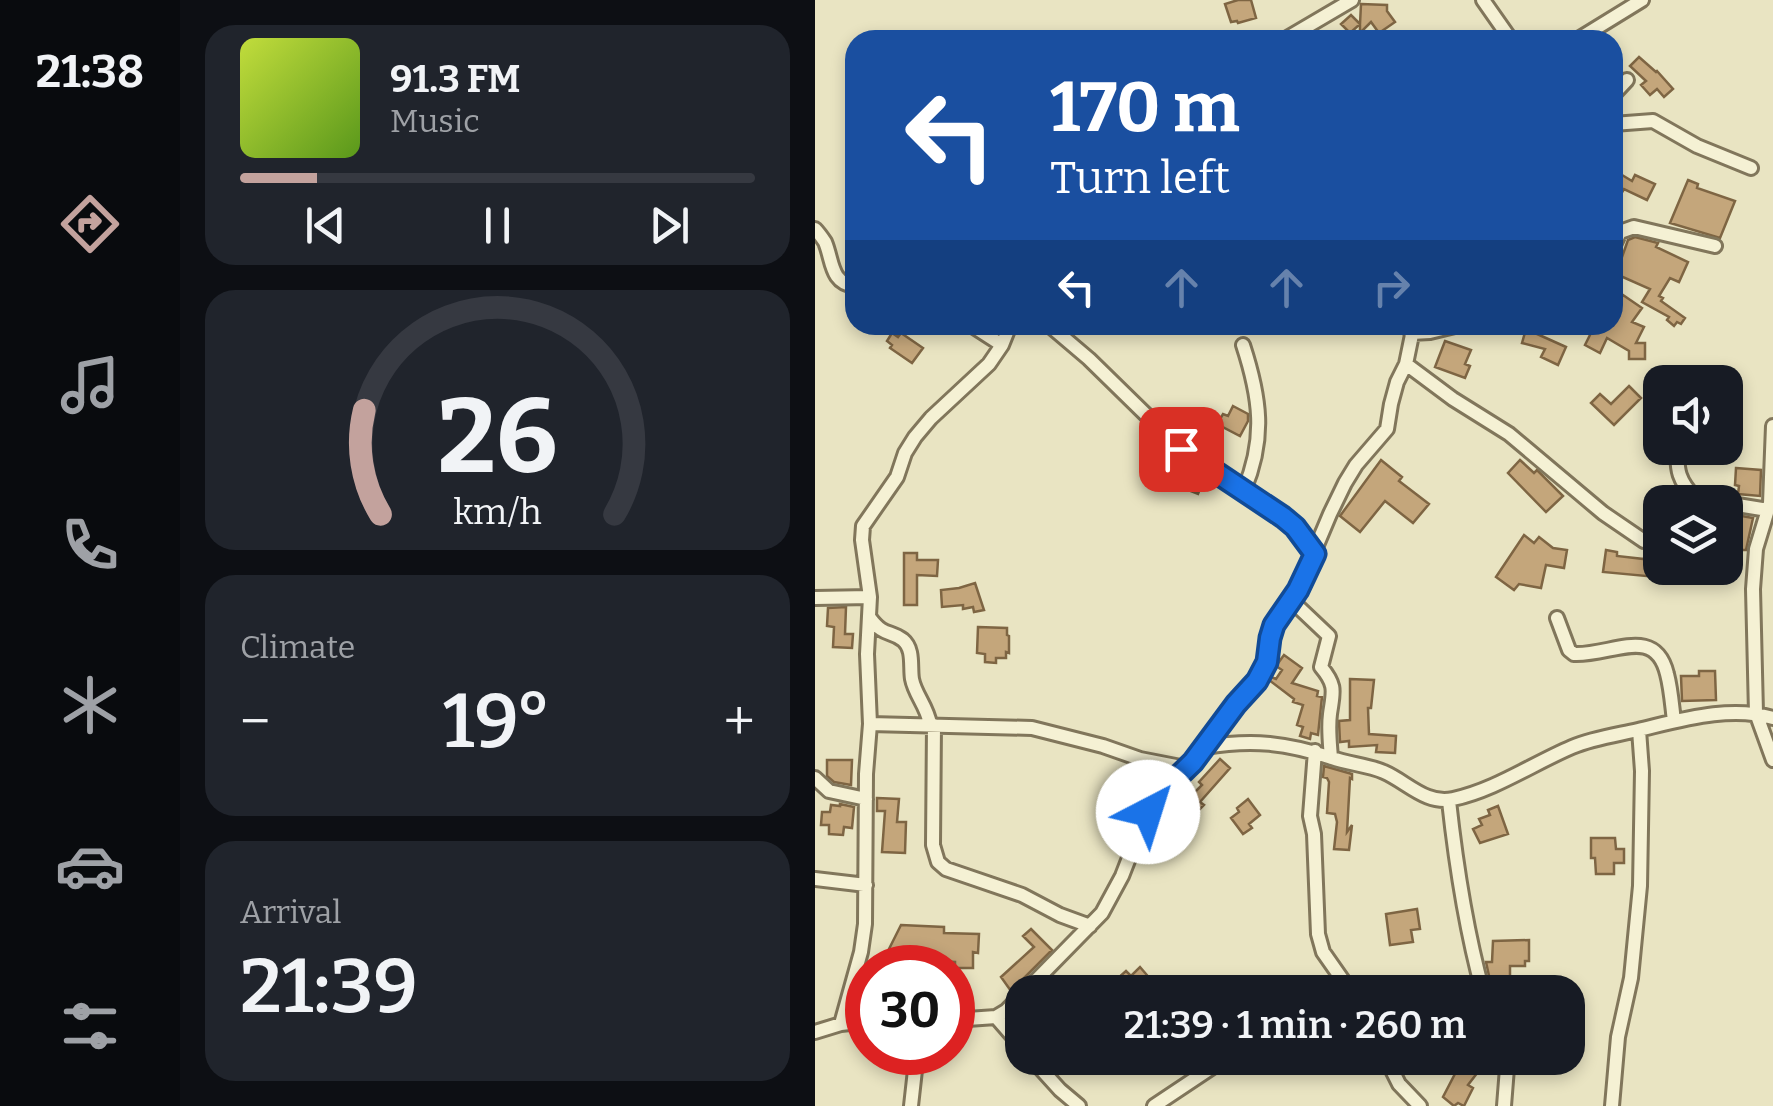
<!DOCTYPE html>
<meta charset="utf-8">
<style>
body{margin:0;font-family:Bitter,serif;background:#20242c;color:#f1f3f6;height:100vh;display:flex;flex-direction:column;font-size:38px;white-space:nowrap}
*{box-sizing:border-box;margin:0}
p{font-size:32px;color:#9ea1a6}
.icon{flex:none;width:55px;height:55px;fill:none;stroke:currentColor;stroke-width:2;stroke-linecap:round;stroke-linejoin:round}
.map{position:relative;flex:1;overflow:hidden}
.sheet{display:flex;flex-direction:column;gap:25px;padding:25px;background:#0d0f14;width:635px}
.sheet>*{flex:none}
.top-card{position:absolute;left:30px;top:30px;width:778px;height:305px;border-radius:30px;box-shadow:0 5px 15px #0003;background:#1a4fa0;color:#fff;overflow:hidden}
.buttons{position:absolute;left:828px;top:365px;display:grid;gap:20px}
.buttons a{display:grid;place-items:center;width:100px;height:100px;border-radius:20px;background:#171b24;box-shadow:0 5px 15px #0003;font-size:50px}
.speed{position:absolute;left:30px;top:945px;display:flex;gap:20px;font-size:50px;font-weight:700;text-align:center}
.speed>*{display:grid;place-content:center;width:130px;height:130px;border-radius:50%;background:#171b24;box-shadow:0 5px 15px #0003;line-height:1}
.speed .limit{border:15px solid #d22;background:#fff;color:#111}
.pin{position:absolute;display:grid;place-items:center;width:85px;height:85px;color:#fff;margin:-42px;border-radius:20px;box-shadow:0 5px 15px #0006}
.me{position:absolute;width:110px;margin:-55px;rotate:40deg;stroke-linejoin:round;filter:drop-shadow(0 0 8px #0008)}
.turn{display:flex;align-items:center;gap:35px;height:210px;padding:0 40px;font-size:45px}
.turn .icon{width:130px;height:130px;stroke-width:2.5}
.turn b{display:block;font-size:70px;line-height:85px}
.lanes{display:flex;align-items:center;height:95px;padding:0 40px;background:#0003;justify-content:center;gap:50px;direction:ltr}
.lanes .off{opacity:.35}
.big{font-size:75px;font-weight:600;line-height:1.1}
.sheet .tile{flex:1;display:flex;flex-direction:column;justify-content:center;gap:15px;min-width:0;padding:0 35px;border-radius:30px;background:#20242c}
.sheet .dial{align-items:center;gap:0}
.dial svg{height:260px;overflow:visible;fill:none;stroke:#363941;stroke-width:7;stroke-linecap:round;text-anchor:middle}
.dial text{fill:#f1f3f6;stroke:none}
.song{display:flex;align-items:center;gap:30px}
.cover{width:120px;height:120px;border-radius:15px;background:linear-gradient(135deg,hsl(70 70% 55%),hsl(90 70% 35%))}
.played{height:10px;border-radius:5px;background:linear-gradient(90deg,#c3a29d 15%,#363941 15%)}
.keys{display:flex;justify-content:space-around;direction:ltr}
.heat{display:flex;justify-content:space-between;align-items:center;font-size:55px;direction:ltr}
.trip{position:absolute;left:190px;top:975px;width:580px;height:100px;border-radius:30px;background:#171b24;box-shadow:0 5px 15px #0003;font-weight:600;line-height:100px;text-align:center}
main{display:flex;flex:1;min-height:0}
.dock{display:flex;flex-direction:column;width:180px;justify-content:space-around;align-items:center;background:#090b0e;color:#9ea1a6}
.dock .icon{width:70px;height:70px}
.dock .active{color:#c3a29d}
.dock b{font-size:45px;color:#f1f3f6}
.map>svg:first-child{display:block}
.building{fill:#c4a67b;stroke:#7e6543;stroke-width:2.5}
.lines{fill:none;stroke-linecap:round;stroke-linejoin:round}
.minor-casing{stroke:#81765b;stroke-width:18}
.minor{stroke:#f5f1d4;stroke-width:12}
.route-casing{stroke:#114b97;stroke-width:25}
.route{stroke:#1a73e8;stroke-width:18}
</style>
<main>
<nav class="dock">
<b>21:38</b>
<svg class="icon active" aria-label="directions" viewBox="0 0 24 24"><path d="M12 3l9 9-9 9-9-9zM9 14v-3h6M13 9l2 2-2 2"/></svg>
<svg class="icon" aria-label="music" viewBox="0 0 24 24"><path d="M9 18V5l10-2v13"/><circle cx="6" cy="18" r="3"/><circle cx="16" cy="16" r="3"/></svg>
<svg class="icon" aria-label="phone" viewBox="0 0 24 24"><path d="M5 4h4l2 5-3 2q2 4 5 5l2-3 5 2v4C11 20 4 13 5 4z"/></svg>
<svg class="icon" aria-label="climate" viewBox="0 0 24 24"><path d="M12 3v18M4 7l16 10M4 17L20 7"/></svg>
<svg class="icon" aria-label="car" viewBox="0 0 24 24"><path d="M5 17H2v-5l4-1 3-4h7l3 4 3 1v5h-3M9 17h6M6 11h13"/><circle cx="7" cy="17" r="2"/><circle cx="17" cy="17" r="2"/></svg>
<svg class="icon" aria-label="filters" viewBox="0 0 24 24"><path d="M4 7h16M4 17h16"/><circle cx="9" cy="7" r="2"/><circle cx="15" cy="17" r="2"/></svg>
</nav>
<section class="sheet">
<div class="tile">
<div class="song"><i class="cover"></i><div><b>91.3 FM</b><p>Music</p></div></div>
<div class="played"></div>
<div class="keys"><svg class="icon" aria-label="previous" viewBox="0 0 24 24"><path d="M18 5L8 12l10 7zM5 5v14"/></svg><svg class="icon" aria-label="pause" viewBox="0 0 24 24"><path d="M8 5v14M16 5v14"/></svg><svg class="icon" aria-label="next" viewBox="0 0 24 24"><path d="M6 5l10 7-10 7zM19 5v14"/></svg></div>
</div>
<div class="tile dial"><svg viewBox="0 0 100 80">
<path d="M14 69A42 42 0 1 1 86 69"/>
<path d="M14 69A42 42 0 0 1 9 37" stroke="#c3a29d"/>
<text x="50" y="56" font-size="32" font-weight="700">26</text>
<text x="50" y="72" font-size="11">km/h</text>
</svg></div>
<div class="tile"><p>Climate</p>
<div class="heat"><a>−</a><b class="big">19°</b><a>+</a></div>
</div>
<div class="tile"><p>Arrival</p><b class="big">21:39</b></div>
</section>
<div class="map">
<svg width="958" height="1106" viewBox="0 0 958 1106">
<rect width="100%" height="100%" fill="#e9e4c2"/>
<path class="building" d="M423 0H436L441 18 423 23 422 21 416 22 410 4Z
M546 4 572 5V11L580 22 564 33 556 22 545 33V24L535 33 526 24 536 15 545 24Z
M824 57 841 72 842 71 858 89 849 97 842 89 835 95 826 85 831 81 815 66Z
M802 172 817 181 820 175 840 184 832 200 809 189 798 207V179Z
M873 180 883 184 882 188 920 201 905 238 855 223Z
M820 237 843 243 841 247 873 262 864 282 855 278 844 296 848 298 846 301 870 318 866 324 862 322 859 326 852 320 854 317 827 302 835 289 801 274 813 240Z
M808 295 827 308 817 322 829 327 821 343H830V359H814V351L792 338 785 353 770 345 780 325H798V311Z
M711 329 751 347 743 365 726 357 730 349 707 343Z
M77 333 83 337 86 333 108 348 97 363 75 348 77 345 72 341Z
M630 341 656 350 650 364 655 366 650 378 620 367Z
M814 386 826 398 799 425 776 403 785 394 796 404Z
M418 406 433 414V421L425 436 402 424 408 414 413 416Z
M566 460 587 477 584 481 614 504 598 523 570 501 545 532 525 516Z
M705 460 719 473 722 470 748 496 731 512 693 473Z
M366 466 390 477 383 494 358 484Z
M921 468 946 470 945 496 923 494 924 486 920 485Z
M910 513 938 518 931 550H910Z
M709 535 719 543 724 537 738 548 752 550 749 568 731 565 726 588 704 584 699 590 681 577Z
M791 550 802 552V556L829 559 830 551 845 553V568H853L852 578 788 572Z
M89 553H102V560H123L122 576 102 575V605H89Z
M160 583 169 610 159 612 158 607 148 609V605L127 607 126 590 144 588Z
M31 607 30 634H38L37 648 18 647 19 627 12 626 13 608Z
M163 627 192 628V635L194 636V653L191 652V658H181V663L170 662V654L162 653Z
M469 655 487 668 477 683 503 691 502 696 507 697 503 735 496 733 495 739 485 736 488 727 482 725 488 705 478 702 479 699 454 680 456 677 461 679 467 670 461 666Z
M884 671H900L901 700 867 701 866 676H884Z
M535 679 559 680 556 708H553L554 734 581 736 580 753 561 752 562 745 534 747V741L525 742 524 721 535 720Z
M405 759 415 768 385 802 389 805 376 818 369 811 376 804 372 800 387 785 384 782Z
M12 760H37L36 785 19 782 12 776Z
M509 766 537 774V779L535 778 532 832 537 825 534 850 519 849 522 822 520 814 512 813 514 782 512 778 508 777Z
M62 798 84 799 82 822H91L90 853 67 852 70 811H62Z
M433 799 445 815 434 824 437 828 428 834 416 818 424 812 422 808Z
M25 804 39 807 37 828 29 827 28 835 14 834V825H6L7 812H15L16 805 25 806Z
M683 806 693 834 665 843 658 829 667 825 664 819 675 815 673 810Z
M776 838H800L801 849H809V863H799V874H781L780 858H776Z
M602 909 605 929 596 930 598 942 575 945 571 914Z
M86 925 129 927V933L164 934 163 953 158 952V968H140V962L96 960 93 968H72L66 965Z
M216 929 237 950 196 991 186 977 219 947 208 936Z
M714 940V961H710V966H695V992H684L683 985H676L671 962H677L678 941Z
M325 967 337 981 324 992H315L302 979 311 971 316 976Z
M645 1058H652L666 1068 653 1085 658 1088 649 1106 643 1103 639 1106 628 1097 643 1068 638 1065Z"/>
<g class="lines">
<g class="minor-casing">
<path id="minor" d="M668 0 696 40
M469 40 537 0
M762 40 827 0
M798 95 812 80
M798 124 838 121 882 146 936 168
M0 229C2 231 8 239 10 242 18 261 15 283 40 286
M798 247 805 232 819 227 900 246
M156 325 187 345
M234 325 274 359 366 449 468 517 479 527 500 554
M596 333 615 332 644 325
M428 345C445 397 451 438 429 490
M591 364 638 399 694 434 788 513 829 541 835 539 845 527
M839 383 840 395 845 401
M958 426 955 503 941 549 938 589 941 713 958 760
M863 448C861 470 864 481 880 498
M862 502C875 494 892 500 906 502
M910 503 953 510
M0 598 55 597
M477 601 514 636 506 667C522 686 518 692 515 714 513 729 515 744 516 758
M55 618C69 637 75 630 88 640 99 649 95 667 97 679 100 695 112 706 115 724
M742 618 754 650 759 654C796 656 840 624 852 674 856 689 857 705 859 721
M55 724 217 728 288 746 325 759 371 768
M119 725 118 845 123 862 131 869 207 895 245 915 275 926
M390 747 449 670 459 625 483 590 515 514 530 483 541 465 572 429 576 404 582 382 591 364 599 325
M500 751 495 816 499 834 503 934 508 952 536 992
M0 778 14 791 51 799
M634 801C641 865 651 930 668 992
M0 879 51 885
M181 1017 208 1048
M138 1020 181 1017 191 1011 287 913 307 876 328 822 343 796 378 762 390 747C438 739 472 743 517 758 534 764 553 765 569 772 592 782 611 805 638 799 680 790 717 764 757 747 778 738 801 735 823 730 866 720 915 705 958 718
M26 1024 46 952 50 924 51 774 55 724 52 654 55 597 47 540 48 526 82 477 90 453 100 437 116 418 174 364 187 345 195 325
M0 1032 26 1024 52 1021
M216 1058 245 1090 264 1106
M571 1058 584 1084 605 1106
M96 1106 102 1052
M339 1106 411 1058
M689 1106 692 1068 690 1058
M797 1106 803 1037 816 978 825 886 827 771 824 730"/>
</g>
<use href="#minor" class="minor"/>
</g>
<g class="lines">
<g class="route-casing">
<path id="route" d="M333 812 343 796 378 762 421 704 442 681 452 662 455 638 459 625 483 590 500 554 480 527 468 517 366 449"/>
</g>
<use href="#route" class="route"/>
</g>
</svg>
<div class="buttons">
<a><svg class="icon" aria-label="sound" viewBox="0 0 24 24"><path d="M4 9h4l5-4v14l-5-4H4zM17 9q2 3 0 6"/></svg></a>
<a><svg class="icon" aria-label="layers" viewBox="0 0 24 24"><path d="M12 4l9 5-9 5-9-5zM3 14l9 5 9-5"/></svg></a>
</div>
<div class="speed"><div class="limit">30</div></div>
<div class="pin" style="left:366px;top:449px;background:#d93025"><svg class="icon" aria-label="arrive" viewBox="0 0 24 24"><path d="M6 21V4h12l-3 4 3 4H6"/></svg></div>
<svg class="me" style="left:333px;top:812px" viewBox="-20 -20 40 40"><circle r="19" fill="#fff"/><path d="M0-13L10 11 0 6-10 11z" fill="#1a73e8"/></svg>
<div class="trip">21:39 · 1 min · 260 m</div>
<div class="top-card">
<div class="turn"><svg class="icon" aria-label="left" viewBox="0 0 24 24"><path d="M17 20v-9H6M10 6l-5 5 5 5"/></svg><div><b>170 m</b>Turn left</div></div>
<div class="lanes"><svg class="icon" aria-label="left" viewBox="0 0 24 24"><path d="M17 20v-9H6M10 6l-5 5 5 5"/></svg><svg class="icon off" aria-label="ahead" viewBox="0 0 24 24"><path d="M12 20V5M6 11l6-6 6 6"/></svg><svg class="icon off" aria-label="ahead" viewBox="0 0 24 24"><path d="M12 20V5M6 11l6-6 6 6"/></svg><svg class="icon off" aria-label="right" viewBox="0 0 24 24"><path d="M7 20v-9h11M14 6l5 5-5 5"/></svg></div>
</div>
</div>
</main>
